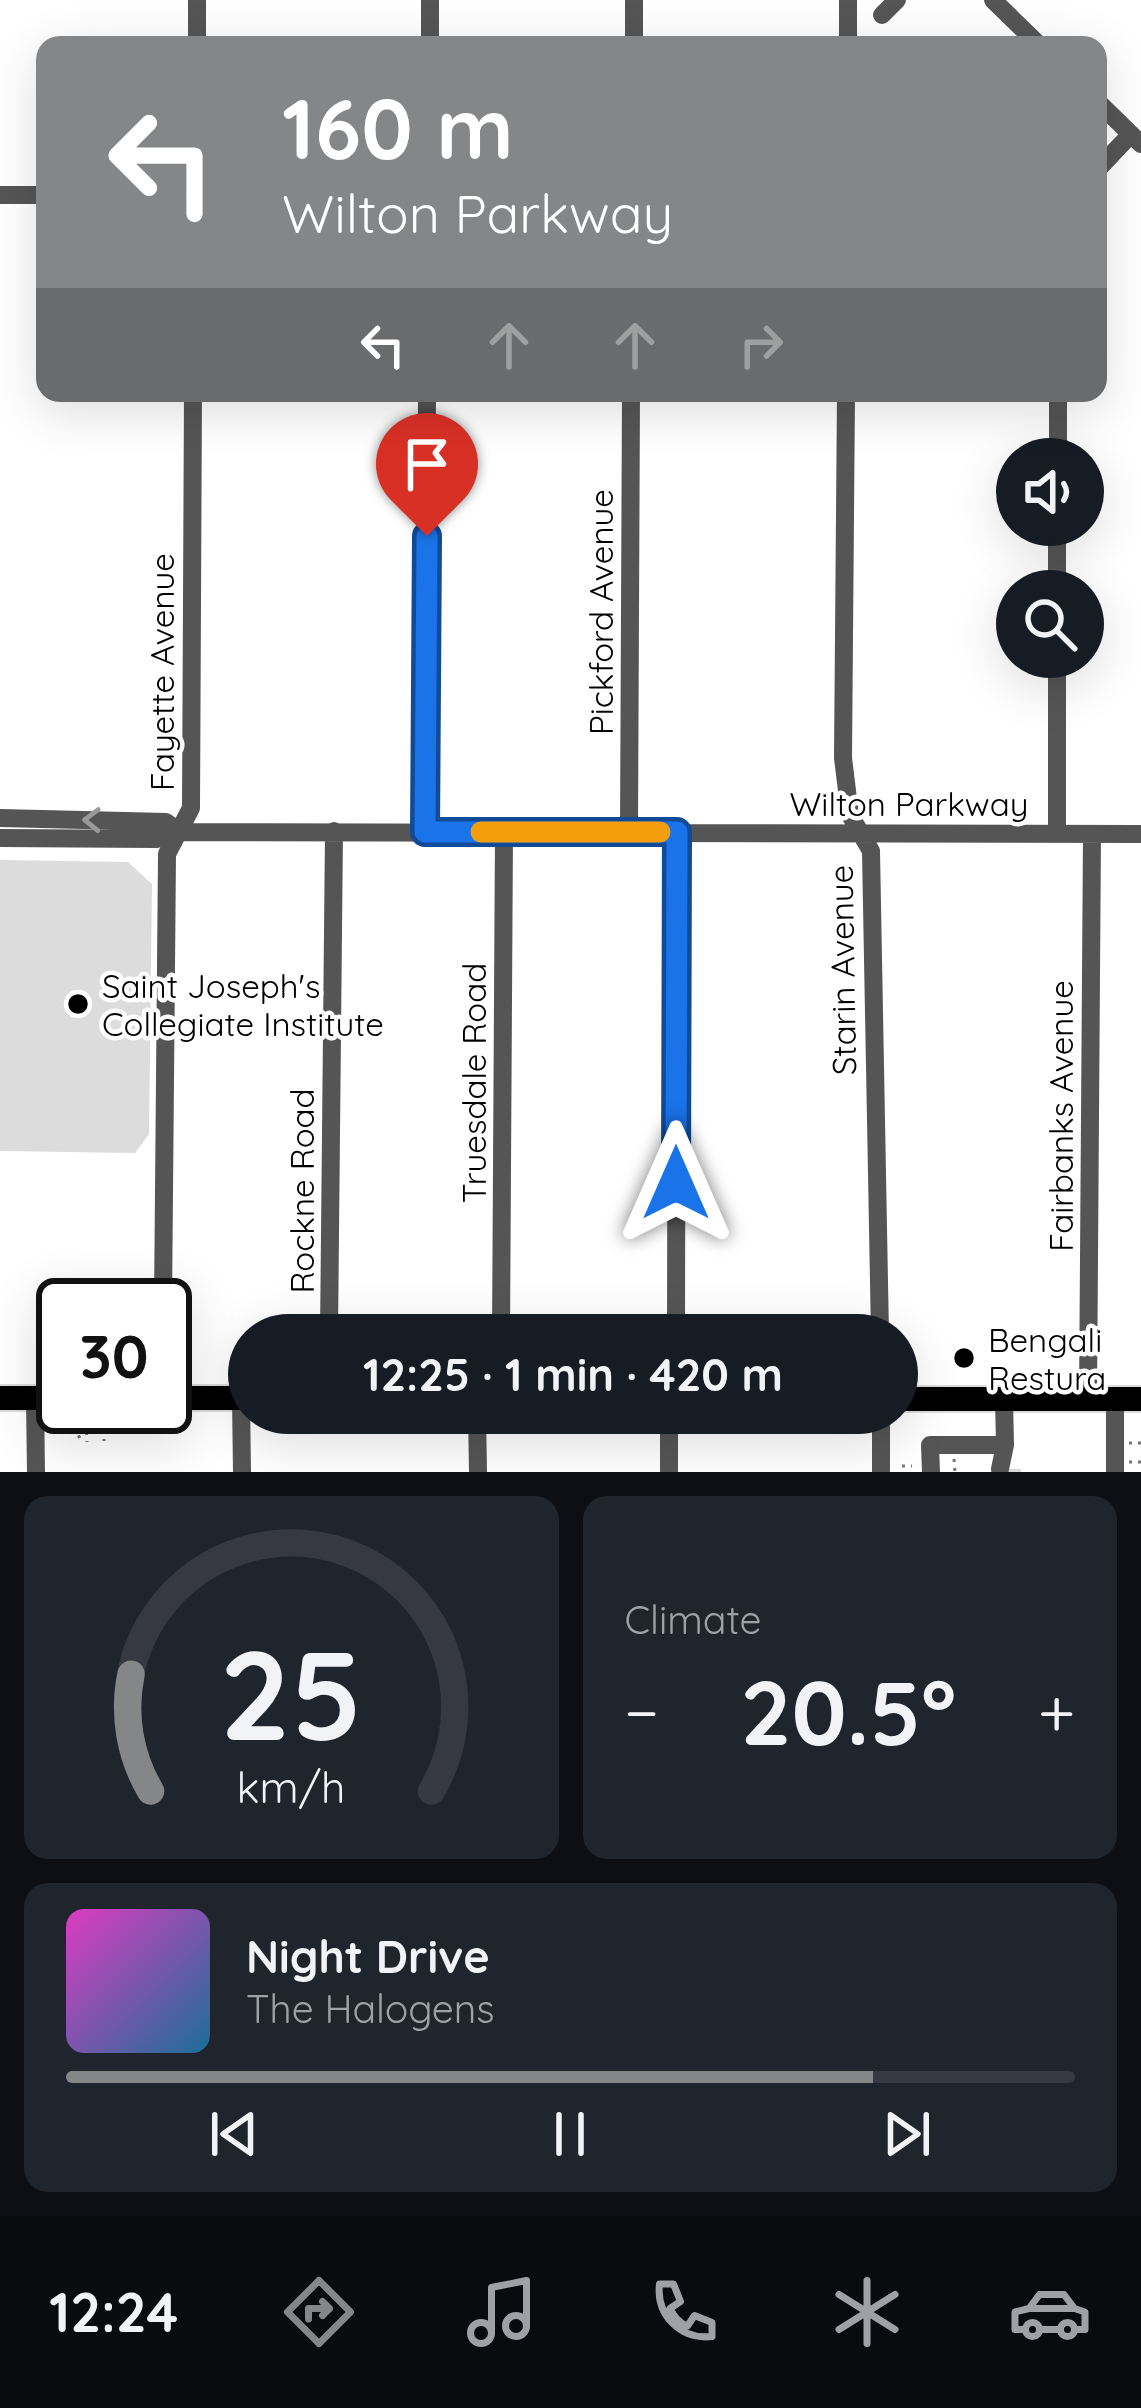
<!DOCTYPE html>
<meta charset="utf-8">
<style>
body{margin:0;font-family:Quicksand,sans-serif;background:#20242c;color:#f1f3f6;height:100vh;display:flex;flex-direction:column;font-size:45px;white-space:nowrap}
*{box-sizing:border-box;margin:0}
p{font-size:39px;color:#9ea1a6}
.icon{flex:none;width:66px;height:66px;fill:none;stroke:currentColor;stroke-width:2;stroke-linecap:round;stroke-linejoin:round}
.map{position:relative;height:1472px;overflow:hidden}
.drawer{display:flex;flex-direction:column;gap:24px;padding:24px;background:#0d0f14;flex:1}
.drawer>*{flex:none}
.banner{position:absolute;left:36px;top:36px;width:1071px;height:366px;border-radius:24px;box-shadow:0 12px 48px #0002;background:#858687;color:#fff;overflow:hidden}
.tools{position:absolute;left:996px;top:438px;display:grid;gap:24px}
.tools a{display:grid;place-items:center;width:108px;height:108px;border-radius:50%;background:#171b24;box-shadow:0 12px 48px #0002;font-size:60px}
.speed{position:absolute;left:36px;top:1278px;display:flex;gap:24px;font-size:60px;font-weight:700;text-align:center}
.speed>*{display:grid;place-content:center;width:156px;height:156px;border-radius:50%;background:#171b24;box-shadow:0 12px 48px #0002;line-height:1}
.speed .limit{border:6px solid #111;border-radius:18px;background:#fff;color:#111}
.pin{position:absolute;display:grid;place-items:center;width:102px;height:102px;color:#fff;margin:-123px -51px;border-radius:50% 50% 50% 0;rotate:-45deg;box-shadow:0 0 12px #0007}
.pin .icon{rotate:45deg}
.me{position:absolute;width:132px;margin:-66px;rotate:0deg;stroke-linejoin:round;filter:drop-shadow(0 0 9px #0008)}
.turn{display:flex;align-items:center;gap:42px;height:252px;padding:0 48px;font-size:54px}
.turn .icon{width:156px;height:156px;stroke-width:2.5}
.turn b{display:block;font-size:84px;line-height:102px}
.lanes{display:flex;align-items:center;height:114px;padding:0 48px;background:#0003;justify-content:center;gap:60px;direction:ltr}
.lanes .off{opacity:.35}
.big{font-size:90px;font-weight:700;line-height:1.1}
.drawer .tile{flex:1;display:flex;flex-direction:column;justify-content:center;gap:18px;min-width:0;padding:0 42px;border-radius:24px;background:#20242c}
.drawer .dial{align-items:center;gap:0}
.dial svg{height:312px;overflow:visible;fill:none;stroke:#363941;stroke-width:7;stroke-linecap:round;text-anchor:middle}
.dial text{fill:#f1f3f6;stroke:none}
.song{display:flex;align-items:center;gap:36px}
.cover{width:144px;height:144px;border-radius:18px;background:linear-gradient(135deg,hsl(310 70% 55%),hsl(200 70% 35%))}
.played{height:12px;border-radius:6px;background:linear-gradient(90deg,#858687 80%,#363941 80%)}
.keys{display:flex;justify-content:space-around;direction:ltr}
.heat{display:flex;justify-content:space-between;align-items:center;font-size:66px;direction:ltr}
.drawer .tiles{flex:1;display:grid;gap:24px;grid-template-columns:1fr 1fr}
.tile:last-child{grid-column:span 2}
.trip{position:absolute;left:228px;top:1314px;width:690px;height:120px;border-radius:60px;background:#171b24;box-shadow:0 12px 48px #0002;font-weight:700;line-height:120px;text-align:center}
.tab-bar{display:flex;height:192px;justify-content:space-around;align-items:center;background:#090b0e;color:#9ea1a6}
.tab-bar .icon{width:84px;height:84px}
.tab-bar .selected{color:#858687}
.tab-bar b{font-size:54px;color:#f1f3f6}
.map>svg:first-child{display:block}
.green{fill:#dcdcdc}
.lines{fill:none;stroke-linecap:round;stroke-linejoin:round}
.minor-tunnel{stroke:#d9d9d9;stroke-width:18;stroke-dasharray:18 9;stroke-linecap:butt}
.major-casing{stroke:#dbdbdb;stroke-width:28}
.path{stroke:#777;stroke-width:3;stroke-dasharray:3 6;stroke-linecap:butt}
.minor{stroke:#555;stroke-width:18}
.major{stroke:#000;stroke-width:24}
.oneway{stroke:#999}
.route-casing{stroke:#114b97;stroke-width:30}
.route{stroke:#1a73e8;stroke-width:21}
.slow{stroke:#f59e0b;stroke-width:21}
.poi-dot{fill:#000;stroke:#fff;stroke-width:4.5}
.labels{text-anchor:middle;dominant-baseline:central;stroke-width:9;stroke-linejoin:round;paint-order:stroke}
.street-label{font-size:33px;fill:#000;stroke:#fff}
.poi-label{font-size:33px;fill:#000;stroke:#fff;text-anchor:start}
</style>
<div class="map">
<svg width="1141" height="1472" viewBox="0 0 1141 1472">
<rect width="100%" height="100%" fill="#fff"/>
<path class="green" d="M0 860 128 862 152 884 149 1134 135 1153 0 1151Z"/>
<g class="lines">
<path class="minor-tunnel" d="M1012 1469V1472"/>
<g class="major-casing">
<path id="major" d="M0 1398H63
M165 1398H249
M897 1399H1141"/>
</g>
<path class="path" d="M104 1421V1441
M86 1423 87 1442
M54 1431H76L82 1442
M1129 1443H1141
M954 1459 955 1472
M1129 1462H1141
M902 1466H912"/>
<path class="minor" d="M993 0 1039 45
M882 15 897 0
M197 45V0
M430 45V0
M634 45V0
M848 45V0
M1098 102 1141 144
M1098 169 1131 134
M0 195H45
M846 393 843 758 850 815 871 851 880 1335
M1058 459V393
M1057 591V525
M0 818 166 822 180 832
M425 832 427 393
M629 832 631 393
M1057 834V657
M0 838 156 839 180 832 1141 834
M163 1305 167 854 191 808 193 393
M329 1335 334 831
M501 1335 504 832
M676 1335 677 833
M35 1398 36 1472
M241 1398 242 1472
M1088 1399 1092 834
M477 1413 478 1472
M669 1413V1472
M881 1413V1472
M1000 1469 1005 1445 1004 1399
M931 1472 930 1445H1005
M1115 1472V1399"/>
<use href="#major" class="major"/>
</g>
<defs><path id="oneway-chevron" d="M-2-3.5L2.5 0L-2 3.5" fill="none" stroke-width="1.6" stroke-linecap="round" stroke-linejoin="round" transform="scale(3)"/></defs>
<use class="oneway" href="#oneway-chevron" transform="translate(92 820) rotate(-179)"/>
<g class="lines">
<g class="route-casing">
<path id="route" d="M427 536 425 832H677L676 1183"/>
</g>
<use href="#route" class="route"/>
<path class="slow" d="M481 832H660"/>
</g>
<g class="poi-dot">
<circle cx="78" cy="1004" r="12"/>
<circle cx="964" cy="1358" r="12"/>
</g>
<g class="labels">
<g class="street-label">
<text transform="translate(600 612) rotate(-90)">Pickford Avenue</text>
<text transform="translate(161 672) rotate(-90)">Fayette Avenue</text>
<text x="909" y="803">Wilton Parkway</text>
<text transform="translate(842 970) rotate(-91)">Starin Avenue</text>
<text transform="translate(473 1083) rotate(-90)">Truesdale Road</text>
<text transform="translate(1060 1116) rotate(-90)">Fairbanks Avenue</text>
<text transform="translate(301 1191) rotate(-90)">Rockne Road</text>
</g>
<g class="poi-label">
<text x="102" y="985">Saint Joseph's<tspan x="102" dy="38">Collegiate Institute</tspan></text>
<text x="988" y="1339">Bengali<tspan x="988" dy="38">Restura</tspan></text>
</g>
</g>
</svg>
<div class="tools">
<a><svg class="icon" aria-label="sound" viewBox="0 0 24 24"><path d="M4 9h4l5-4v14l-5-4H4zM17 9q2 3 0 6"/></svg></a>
<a><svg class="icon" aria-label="search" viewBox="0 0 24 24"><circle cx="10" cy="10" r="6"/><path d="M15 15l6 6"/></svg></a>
</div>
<div class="speed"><div class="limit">30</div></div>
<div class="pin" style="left:427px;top:536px;background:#d93025"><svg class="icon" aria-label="arrive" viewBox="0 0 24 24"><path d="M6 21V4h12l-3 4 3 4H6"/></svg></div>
<svg class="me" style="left:676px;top:1183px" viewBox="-20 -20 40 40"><path d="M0-17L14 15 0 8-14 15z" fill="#1a73e8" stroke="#fff" stroke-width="4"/></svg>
<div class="trip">12:25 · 1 min · 420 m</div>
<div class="banner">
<div class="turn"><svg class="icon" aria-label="left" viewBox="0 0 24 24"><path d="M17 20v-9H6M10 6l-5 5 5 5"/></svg><div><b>160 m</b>Wilton Parkway</div></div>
<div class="lanes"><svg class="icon" aria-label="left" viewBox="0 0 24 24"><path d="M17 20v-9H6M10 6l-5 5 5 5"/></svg><svg class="icon off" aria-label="ahead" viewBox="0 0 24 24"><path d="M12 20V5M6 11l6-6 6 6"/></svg><svg class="icon off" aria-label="ahead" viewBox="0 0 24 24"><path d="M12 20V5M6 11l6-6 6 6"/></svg><svg class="icon off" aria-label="right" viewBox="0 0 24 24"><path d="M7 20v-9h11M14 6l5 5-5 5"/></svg></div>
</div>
</div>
<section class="drawer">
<div class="tiles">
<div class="tile dial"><svg viewBox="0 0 100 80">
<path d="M14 69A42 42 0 1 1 86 69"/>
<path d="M14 69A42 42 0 0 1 9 39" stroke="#858687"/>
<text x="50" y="56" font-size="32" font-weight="700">25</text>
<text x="50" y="72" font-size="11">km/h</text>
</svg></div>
<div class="tile"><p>Climate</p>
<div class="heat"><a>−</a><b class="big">20.5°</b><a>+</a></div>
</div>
<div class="tile">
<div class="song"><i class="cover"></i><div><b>Night Drive</b><p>The Halogens</p></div></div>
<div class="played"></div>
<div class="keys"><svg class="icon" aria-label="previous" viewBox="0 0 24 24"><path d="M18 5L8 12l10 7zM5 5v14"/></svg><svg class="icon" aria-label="pause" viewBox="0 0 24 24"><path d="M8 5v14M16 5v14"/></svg><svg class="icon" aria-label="next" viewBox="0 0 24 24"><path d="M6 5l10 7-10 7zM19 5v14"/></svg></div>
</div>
</div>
</section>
<nav class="tab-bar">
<b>12:24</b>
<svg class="icon selected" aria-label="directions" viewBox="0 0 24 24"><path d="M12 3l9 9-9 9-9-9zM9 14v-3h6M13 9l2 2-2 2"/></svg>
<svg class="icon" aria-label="music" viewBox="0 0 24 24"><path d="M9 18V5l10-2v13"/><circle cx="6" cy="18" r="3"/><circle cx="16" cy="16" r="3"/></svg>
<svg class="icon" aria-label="phone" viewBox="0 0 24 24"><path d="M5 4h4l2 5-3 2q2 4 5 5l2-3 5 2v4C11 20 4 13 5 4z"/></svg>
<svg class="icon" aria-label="climate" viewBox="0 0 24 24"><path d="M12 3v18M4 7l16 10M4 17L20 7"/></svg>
<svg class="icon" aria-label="car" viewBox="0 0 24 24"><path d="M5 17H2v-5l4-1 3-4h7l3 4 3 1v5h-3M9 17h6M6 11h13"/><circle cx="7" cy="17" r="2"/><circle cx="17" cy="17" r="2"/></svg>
</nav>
